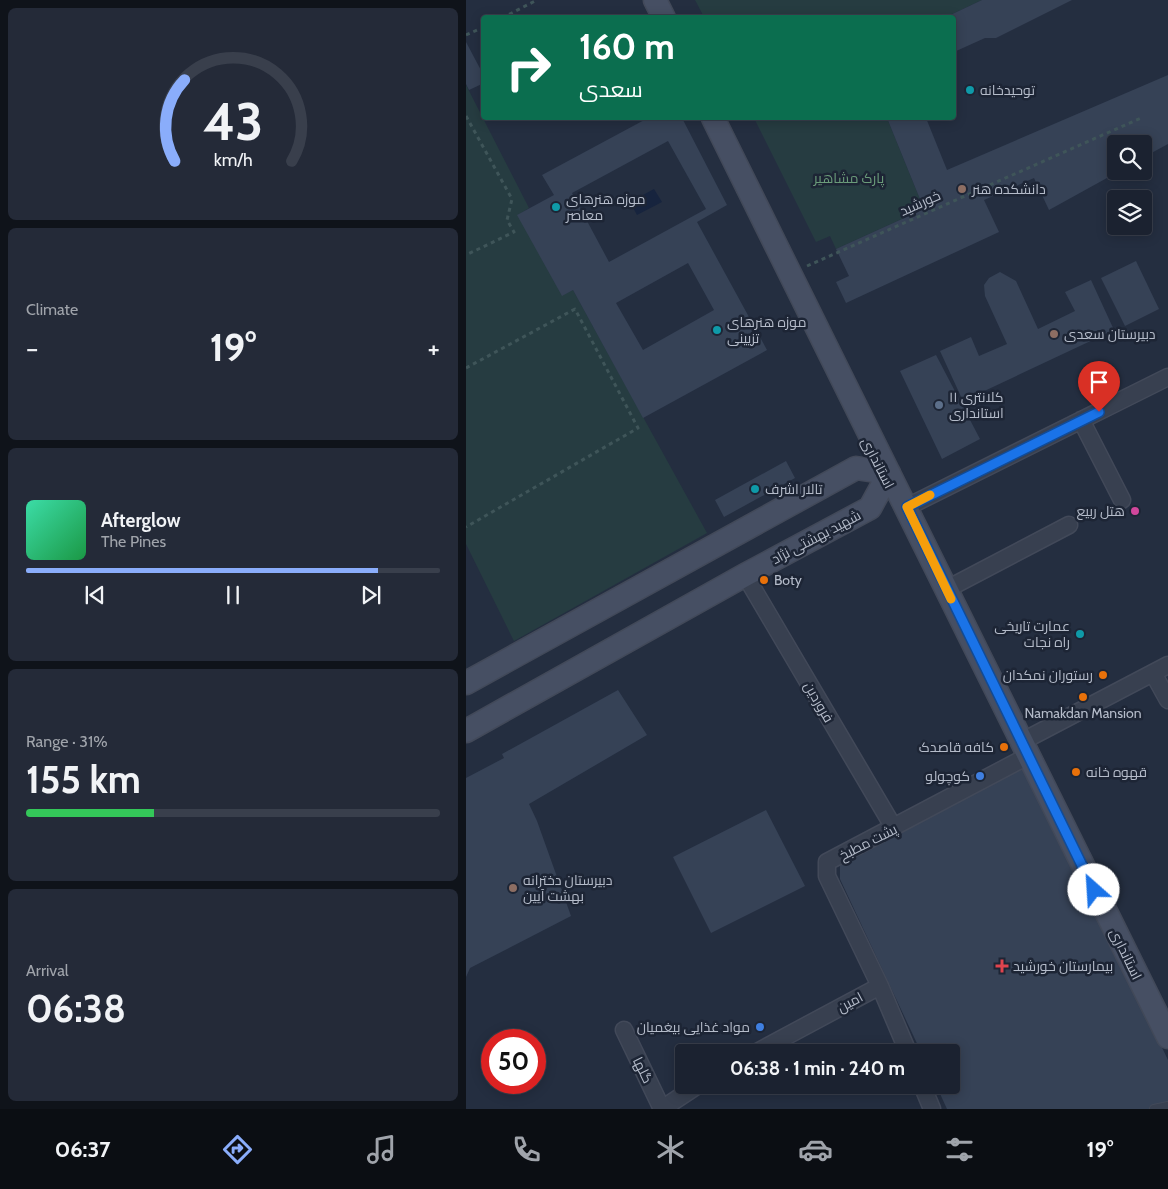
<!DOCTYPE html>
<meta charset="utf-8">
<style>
body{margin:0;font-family:Cabin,Cairo,sans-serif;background:#242a38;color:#f1f3f6;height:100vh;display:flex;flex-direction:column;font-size:19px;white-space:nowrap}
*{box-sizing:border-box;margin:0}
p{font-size:16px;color:#a0a4ab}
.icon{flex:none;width:28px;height:28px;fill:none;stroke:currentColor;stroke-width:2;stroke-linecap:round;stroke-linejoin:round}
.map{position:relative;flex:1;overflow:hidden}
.sheet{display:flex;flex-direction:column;gap:8px;padding:8px;background:#0f131a;width:466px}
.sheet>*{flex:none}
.hud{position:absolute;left:15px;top:15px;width:475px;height:105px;border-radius:5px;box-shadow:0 2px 12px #0003,0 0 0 1px #393f4c;background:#0b6e4f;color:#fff;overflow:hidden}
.buttons{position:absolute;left:641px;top:135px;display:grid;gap:10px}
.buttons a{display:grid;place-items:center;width:45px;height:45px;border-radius:5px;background:#1b2230;box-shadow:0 2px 12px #0003,0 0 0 1px #393f4c;font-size:25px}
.speed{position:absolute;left:15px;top:1029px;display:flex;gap:10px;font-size:25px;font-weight:700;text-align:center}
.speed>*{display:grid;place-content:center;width:65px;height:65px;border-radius:50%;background:#1b2230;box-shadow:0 2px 12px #0003,0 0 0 1px #393f4c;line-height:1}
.speed .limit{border:8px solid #d22;background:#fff;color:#111}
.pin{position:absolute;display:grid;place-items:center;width:42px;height:42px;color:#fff;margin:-51px -21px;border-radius:50% 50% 50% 0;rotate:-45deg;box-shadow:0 0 5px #0007}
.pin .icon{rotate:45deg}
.me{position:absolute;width:55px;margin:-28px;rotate:334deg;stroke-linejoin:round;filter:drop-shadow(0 0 4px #0008)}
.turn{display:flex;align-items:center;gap:18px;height:105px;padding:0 15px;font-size:22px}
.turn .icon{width:65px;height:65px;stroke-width:2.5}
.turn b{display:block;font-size:35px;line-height:42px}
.big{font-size:38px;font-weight:800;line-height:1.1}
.sheet .widget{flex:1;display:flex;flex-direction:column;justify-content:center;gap:8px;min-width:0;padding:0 18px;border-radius:8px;background:#242a38}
.sheet .dial{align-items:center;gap:0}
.dial svg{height:130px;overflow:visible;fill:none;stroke:#393f4c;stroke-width:7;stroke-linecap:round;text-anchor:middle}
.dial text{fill:#f1f3f6;stroke:none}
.song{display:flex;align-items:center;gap:15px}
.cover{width:60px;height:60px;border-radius:8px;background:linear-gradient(135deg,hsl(160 70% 55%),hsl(140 70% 35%))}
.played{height:5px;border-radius:2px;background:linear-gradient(90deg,#8aadfb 85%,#393f4c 85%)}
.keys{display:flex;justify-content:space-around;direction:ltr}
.heat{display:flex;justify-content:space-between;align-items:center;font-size:28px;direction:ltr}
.charge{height:8px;border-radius:4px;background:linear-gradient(90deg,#34c759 31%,#393f4c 0)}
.trip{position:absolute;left:209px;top:1044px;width:285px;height:50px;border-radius:5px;background:#1b2230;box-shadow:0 2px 12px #0003,0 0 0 1px #393f4c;font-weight:800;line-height:50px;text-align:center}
.menu{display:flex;height:80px;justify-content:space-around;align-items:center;background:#0b0e13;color:#a0a4ab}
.menu .icon{width:35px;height:35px}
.menu .current{color:#8aadfb}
.menu b{font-size:22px;color:#f1f3f6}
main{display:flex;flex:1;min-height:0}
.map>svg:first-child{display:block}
.green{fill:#263c41}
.water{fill:#17243e}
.building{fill:#364256;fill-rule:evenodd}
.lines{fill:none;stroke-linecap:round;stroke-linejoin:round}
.lane-casing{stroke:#424959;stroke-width:10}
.street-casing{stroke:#424959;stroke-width:19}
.secondary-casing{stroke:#424959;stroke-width:25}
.path{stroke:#3f5559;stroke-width:3;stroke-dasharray:4 4;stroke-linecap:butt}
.lane{stroke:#384050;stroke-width:8}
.street{stroke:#384050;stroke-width:16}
.secondary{stroke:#464f63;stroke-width:22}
.route-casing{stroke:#114b97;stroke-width:12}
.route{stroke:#1a73e8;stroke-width:9}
.slow{stroke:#f59e0b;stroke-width:9}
.culture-dot{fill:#0f9aa8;stroke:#1d2535;stroke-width:2}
.education-dot{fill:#8d6e63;stroke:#1d2535;stroke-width:2}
.service-dot{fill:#5c6f8a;stroke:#1d2535;stroke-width:2}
.hotel-dot{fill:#d1479c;stroke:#1d2535;stroke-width:2}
.food-dot{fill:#e8710a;stroke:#1d2535;stroke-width:2}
.shop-dot{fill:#3f7fe0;stroke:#1d2535;stroke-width:2}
.health-dot{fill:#e0444e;stroke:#1d2535;stroke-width:2}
.labels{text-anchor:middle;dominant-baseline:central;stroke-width:5;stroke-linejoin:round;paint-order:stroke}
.poi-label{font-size:14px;fill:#b5bcca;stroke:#1d2535;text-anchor:start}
.park-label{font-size:14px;fill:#6b9c7a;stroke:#1d2535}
.street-label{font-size:14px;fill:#b5bcca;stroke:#1d2535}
</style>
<main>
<section class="sheet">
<div class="widget dial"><svg viewBox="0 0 100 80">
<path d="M14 69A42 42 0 1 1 86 69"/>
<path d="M14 69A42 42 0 0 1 20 19" stroke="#8aadfb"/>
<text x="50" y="56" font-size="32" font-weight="700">43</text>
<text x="50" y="72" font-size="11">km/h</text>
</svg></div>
<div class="widget"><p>Climate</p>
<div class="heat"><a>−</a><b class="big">19°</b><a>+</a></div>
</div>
<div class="widget">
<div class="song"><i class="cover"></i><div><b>Afterglow</b><p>The Pines</p></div></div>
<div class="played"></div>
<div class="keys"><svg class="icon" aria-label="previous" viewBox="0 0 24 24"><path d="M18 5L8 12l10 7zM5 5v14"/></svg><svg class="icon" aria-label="pause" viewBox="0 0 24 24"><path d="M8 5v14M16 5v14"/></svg><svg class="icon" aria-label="next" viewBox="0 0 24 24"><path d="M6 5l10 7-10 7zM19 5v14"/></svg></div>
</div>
<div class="widget"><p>Range · 31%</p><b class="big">155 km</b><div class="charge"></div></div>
<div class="widget"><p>Arrival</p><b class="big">06:38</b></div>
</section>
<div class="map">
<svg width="702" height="1109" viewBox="0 0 702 1109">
<rect width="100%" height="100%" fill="#242e40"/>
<path class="green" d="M229 0H516L478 18 238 17Z
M0 85 63 208 52 215 96 295 107 290 241 533 48 641 0 544Z
M288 118H421L458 209 370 249 364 236 350 242Z"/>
<path class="water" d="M188 189 196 202 171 215 164 202Z"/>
<path class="building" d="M516 0H606L530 38H519L488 52V18H478Z
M0 42 18 76V83L3 90 0 84Z
M702 75V144L678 157V144H650V173L583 210 568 178 518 200 533 232 380 303 370 282 383 276 370 249 458 209 421 118H460L481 170Z
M182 118H216L261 205 231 222 301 350 177 418 107 290 96 296 51 215 88 195 76 175ZM202 141 240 209 143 262 106 193ZM222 263 248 310 177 350 150 303Z
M670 261 693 309 659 326 635 278Z
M534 272 550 281 572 329 609 311 599 292 625 280 648 330 497 401 474 351 505 337 513 356 541 344 519 296 518 285 523 278Z
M470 355 514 439 476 459 434 371Z
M320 461 329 478 258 517 249 500Z
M152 690 181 735 63 804 71 821 105 916 4 968 0 977V778L38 758 36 754Z
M561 766 702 1060V1109H481L470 1085H485V1052H455L374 879V865L430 833Z
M300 810 339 886 245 933 207 857Z"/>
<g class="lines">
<g class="lane-casing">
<path id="lane" d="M688 1109 702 1106"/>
</g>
<g class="street-casing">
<path id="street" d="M615 420 656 500
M441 507 702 377
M279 575 428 828
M481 589 603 525
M687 673 702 700
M555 742 702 665
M158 1030 196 1109 232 1085
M291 1052 414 986
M442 1052 414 986 361 876V862L562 756
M456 1085 466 1109"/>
</g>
<g class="secondary-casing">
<path id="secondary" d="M189 0 198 18
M247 118 702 1037
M0 683 390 468 423 473 404 508 279 575 0 731"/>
</g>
<path class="path" d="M36 18 71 0
M0 35 18 27
M0 116 46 199 41 220 48 232 0 255
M341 266 675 118
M0 368 109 309 172 428 0 527"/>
<use href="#lane" class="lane"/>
<use href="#street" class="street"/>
<use href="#secondary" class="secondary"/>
</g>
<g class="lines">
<g class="route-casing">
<path id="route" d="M628 890 441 507 633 412"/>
</g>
<use href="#route" class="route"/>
<path class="slow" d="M464 495 441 507 485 599"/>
</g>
<g class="culture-dot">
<circle cx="504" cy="90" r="5"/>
<circle cx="90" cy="207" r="5"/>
<circle cx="251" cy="330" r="5"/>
<circle cx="289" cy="489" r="5"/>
<circle cx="614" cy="634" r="5"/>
</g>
<g class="education-dot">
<circle cx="496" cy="189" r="5"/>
<circle cx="588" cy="334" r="5"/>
<circle cx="47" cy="888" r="5"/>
</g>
<circle class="service-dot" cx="473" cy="405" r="5"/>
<circle class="hotel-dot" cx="669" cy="511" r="5"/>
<g class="food-dot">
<circle cx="298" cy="580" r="5"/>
<circle cx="637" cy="675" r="5"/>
<circle cx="617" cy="697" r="5"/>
<circle cx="538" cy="747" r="5"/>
<circle cx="610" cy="772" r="5"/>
</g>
<g class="shop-dot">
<circle cx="514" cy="776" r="5"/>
<circle cx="294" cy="1027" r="5"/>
</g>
<path class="health-dot" d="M533.5 958.5h5v5h5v5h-5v5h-5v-5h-5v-5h5z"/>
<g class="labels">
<g class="poi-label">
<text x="514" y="90">توحیدخانه</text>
<text x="506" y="189">دانشکده هنر</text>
<text x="100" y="199">موزه هنرهای<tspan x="100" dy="16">معاصر</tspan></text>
<text x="261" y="322">موزه هنرهای<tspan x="261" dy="16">تزیینی</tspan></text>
<text x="598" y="334">دبیرستان سعدی</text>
<text x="483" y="397">کلانتری ۱۱<tspan x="483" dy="16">استانداری</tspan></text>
<text x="299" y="489">تالار اشرف</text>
<text x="659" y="511" text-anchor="end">هتل ربیع</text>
<text x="308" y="580">Boty</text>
<text x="604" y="626" text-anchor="end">عمارت تاریخی<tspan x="604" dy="16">راه نجات</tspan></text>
<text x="627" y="675" text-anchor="end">رستوران نمکدان</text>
<text x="617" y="713" text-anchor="middle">Namakdan Mansion</text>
<text x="528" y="747" text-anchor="end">کافه قاصدک</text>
<text x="620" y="772">قهوه خانه</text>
<text x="504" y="776" text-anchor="end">کوچولو</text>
<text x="57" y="880">دبیرستان دخترانه<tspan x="57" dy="16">بهشت آیین</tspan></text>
<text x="547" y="966">بیمارستان خورشید</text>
<text x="284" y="1027" text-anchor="end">مواد غذایی بیغمیان</text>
</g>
<g class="park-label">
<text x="383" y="178">پارک مشاهیر</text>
</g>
<g class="street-label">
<text transform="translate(454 203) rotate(-24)">خورشید</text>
<text transform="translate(412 463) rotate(63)">استانداری</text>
<text transform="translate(350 537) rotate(-28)">شهید بهشتی نژاد</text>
<text transform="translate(353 702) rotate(60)">فروردین</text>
<text transform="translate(402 842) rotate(-27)">پشت مطبخ</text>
<text transform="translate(660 954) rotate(64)">استانداری</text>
<text transform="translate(384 1002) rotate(-28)">امین</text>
<text transform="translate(177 1070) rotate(64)">گلها</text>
</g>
</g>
</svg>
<div class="buttons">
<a><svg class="icon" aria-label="search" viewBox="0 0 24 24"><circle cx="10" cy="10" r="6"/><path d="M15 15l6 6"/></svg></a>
<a><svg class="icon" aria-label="layers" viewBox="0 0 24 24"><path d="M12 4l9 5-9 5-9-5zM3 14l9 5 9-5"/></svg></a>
</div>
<div class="speed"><div class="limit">50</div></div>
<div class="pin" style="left:633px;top:412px;background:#d93025"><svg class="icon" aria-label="arrive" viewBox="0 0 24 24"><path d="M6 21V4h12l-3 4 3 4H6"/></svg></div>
<svg class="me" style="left:628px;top:890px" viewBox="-20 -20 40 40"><circle r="19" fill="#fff"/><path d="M0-13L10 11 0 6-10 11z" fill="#1a73e8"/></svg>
<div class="trip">06:38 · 1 min · 240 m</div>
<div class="hud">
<div class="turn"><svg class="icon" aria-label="right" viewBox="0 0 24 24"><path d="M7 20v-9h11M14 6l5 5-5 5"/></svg><div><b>160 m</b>سعدی</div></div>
</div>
</div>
</main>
<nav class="menu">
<b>06:37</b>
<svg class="icon current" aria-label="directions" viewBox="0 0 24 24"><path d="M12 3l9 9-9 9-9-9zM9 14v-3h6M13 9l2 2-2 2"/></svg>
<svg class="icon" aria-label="music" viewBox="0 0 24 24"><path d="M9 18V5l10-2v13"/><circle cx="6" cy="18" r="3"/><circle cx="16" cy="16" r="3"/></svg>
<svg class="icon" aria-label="phone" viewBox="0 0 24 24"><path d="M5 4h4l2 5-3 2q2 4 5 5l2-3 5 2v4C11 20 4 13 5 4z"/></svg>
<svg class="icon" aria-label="climate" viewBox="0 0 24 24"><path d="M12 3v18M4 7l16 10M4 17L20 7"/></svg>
<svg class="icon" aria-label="car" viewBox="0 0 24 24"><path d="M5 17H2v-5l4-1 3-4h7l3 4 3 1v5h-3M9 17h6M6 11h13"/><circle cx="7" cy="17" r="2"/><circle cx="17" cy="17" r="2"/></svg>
<svg class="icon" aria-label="filters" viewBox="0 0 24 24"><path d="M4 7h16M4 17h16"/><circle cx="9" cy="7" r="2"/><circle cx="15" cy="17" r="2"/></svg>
<b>19°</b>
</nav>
